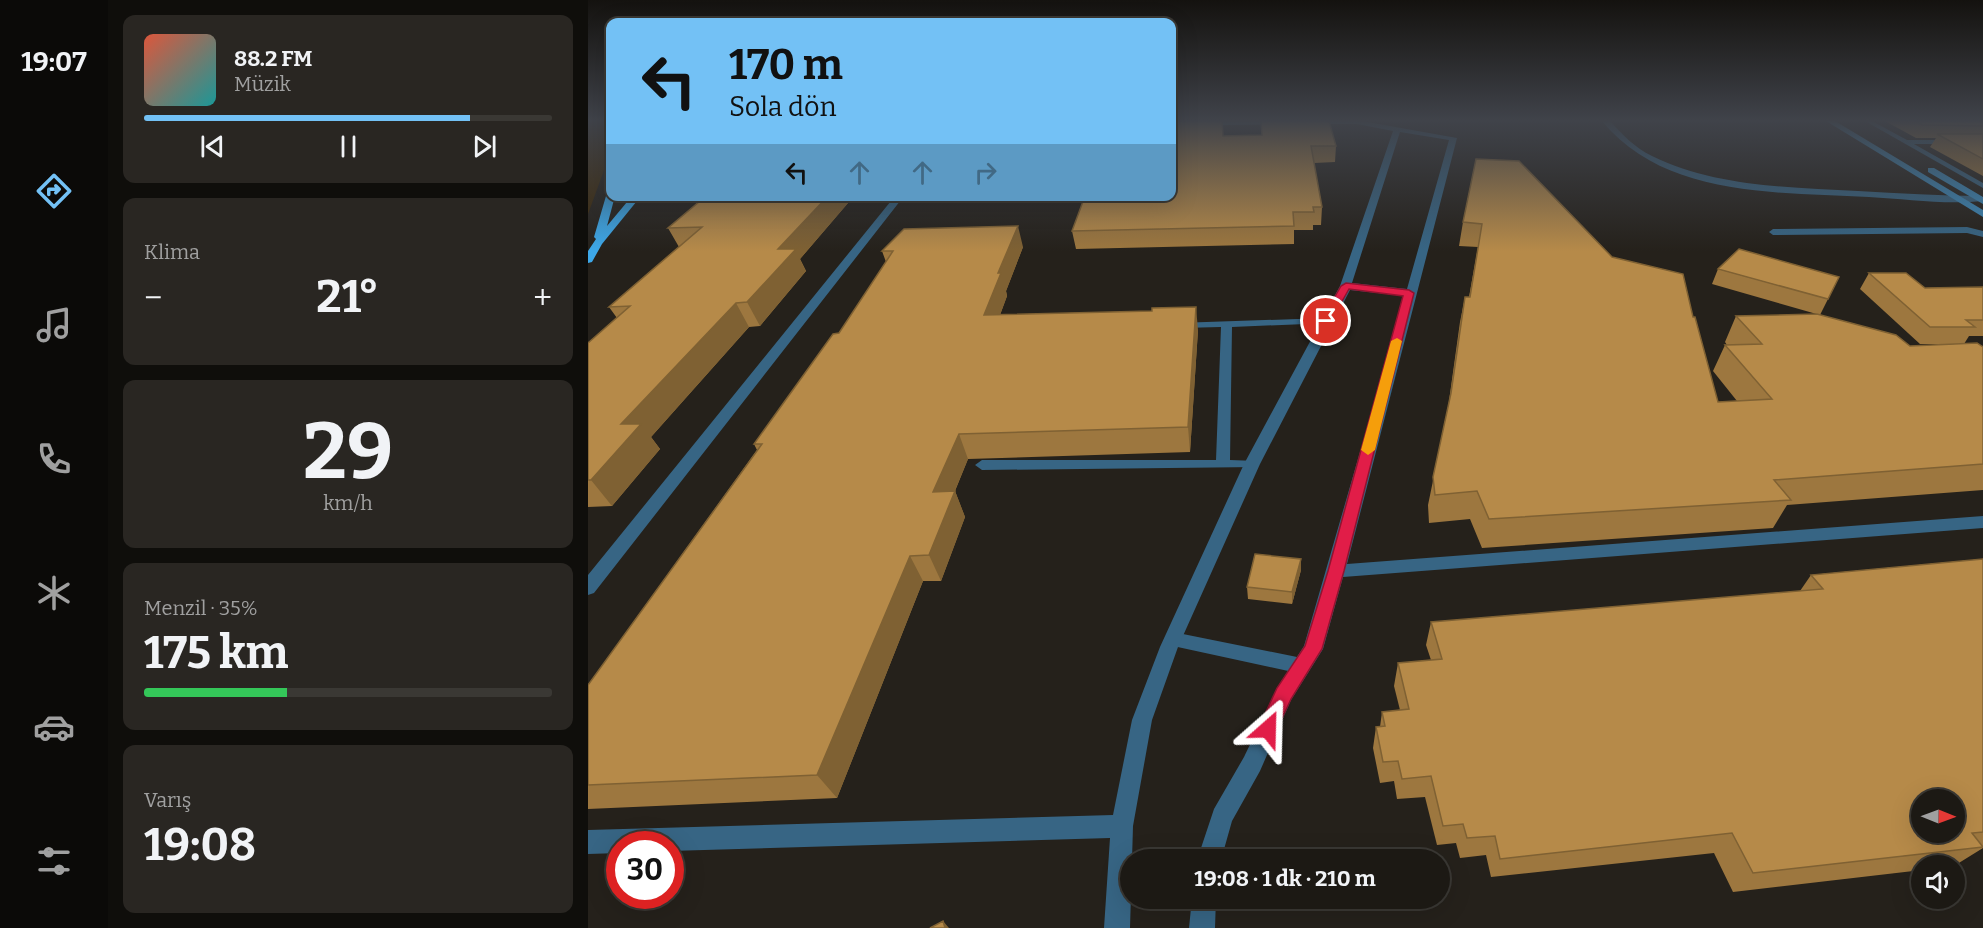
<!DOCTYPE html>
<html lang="tr">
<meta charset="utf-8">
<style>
body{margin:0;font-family:Bitter,serif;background:#292622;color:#f1f3f6;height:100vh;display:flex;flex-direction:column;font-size:22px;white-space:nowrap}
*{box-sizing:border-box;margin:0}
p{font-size:20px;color:#a0a0a0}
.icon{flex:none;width:33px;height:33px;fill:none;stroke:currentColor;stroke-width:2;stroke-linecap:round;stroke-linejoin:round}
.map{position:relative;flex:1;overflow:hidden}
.drawer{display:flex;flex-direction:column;gap:15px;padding:15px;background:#0f0e0b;width:480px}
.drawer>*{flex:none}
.hud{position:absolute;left:18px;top:18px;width:570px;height:183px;border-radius:12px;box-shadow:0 6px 24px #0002,0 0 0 2px #3a3834;background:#73c1f5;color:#111;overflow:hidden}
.needle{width:39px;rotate:91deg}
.buttons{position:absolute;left:1323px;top:789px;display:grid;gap:12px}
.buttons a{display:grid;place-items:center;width:54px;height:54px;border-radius:50%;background:#1c1914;box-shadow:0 6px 24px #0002,0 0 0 2px #3a3834;font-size:30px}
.speed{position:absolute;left:18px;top:831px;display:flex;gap:12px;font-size:30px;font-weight:700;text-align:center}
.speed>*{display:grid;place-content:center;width:78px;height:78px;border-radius:50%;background:#1c1914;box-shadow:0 6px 24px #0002,0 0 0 2px #3a3834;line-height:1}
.speed .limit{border:9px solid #d22;background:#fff;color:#111}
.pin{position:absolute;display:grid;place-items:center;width:51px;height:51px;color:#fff;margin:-26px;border:3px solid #fff;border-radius:50%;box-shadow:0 2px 6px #0007}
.me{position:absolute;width:66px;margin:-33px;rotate:25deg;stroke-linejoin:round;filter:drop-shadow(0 0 4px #0008)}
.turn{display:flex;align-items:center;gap:21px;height:126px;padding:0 24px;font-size:27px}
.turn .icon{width:78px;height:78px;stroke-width:2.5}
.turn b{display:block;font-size:42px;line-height:51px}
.lanes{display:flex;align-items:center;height:57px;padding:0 24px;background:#0003;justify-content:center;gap:30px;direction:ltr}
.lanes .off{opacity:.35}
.big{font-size:45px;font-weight:700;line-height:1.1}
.drawer .card{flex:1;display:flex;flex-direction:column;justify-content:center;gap:9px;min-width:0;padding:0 21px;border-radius:12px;background:#292622}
.drawer .dial{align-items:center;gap:0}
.dial b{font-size:78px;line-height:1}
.song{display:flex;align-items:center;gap:18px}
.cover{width:72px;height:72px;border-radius:9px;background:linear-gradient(135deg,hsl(10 70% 55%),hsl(180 70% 35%))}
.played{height:6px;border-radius:3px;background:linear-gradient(90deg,#73c1f5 80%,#3a3834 80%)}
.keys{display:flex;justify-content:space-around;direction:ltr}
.heat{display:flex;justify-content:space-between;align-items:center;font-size:33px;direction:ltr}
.charge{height:9px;border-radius:4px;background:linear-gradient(90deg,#34c759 35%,#3a3834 0)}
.trip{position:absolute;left:532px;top:849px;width:330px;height:60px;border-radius:30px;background:#1c1914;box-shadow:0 6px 24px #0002,0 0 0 2px #3a3834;font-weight:700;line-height:60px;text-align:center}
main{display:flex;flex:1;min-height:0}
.tabs{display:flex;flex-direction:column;width:108px;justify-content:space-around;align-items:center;background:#0b0a08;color:#a0a0a0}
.tabs .icon{width:42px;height:42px}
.tabs .current{color:#73c1f5}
.tabs b{font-size:27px;color:#f1f3f6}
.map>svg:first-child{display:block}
.green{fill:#3e2a09}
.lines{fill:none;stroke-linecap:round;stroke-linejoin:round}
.lane{fill:#376584;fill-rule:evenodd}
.street{fill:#376584;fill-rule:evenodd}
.secondary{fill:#3c8bbd;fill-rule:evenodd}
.primary{fill:#3da8e9;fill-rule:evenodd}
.wall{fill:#9d773f}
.shaded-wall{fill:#7f6133}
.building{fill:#b68a49;stroke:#7f6133;stroke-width:1.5;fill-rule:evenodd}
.route{fill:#e11d48;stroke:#92132f;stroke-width:1.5}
.slow{fill:#f59e0b}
</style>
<main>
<nav class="tabs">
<b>19:07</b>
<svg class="icon current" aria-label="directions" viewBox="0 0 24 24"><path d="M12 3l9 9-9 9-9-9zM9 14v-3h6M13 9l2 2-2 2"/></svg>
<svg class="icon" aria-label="music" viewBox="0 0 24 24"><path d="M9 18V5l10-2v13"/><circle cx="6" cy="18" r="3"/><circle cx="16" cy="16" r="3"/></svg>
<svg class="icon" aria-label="phone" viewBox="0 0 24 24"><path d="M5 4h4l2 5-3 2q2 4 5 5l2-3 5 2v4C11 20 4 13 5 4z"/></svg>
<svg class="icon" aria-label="climate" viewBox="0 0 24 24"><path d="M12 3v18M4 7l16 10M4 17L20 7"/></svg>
<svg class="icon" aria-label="car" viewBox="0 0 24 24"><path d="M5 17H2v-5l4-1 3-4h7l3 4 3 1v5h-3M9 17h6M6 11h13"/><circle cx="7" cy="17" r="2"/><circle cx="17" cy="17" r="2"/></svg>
<svg class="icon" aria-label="filters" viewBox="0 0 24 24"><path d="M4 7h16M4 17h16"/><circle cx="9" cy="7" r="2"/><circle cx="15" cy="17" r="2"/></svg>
</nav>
<section class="drawer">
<div class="card">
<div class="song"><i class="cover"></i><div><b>88.2 FM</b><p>Müzik</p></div></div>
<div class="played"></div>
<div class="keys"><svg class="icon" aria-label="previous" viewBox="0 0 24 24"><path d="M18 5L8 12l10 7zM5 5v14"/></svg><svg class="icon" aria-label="pause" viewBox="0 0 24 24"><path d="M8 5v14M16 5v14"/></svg><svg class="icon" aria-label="next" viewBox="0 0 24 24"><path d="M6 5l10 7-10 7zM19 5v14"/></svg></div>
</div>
<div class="card"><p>Klima</p>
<div class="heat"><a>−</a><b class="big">21°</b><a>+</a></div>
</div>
<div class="card dial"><b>29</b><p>km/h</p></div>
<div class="card"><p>Menzil · 35%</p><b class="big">175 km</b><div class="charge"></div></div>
<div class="card"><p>Varış</p><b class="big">19:08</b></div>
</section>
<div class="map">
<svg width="1395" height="928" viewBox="0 0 1395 928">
<rect width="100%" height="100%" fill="#25211b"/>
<path class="green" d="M0 121H22V154L0 214Z"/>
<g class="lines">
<path class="lane" d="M1277 121H1284L1319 140H1395V144H1326L1395 183V188Z
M1379 227 1395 231V237L1379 233 1185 235 1181 232 1185 229Z
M738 318 743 321 742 323 644 327 642 460 669 461 671 464 669 467 394 470 387 465 394 460H628L633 327 593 328 588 325 589 323Z
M585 632 714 658 720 661 723 666 720 671 714 674 585 646 579 644 577 639 579 634Z"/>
<path class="street" d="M695 121 692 124 584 126V122Z
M719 121H774L869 138 759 564 1395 516V528L755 577 735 649 703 700 672 771 644 821 633 860H609L626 809 656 757 689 688 716 646 817 296 762 290 672 464 590 647 564 720 545 826 542 928H516L522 838 82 851V844H32V853L0 854V830L525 815 544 720 572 647 656 464 752 286 805 131 769 124H722ZM812 132 861 140 819 289 764 283Z
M1014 121H1022C1034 134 1047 148 1064 156 1127 187 1200 187 1270 191 1311 193 1352 196 1393 196L1395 201C1358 205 1318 199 1281 197 1191 192 1077 198 1014 121Z
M307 196H316L6 593 0 595V575Z
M604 898H628L627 928H601Z"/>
<path class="secondary" d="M1238 121H1247L1395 210V217Z
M1340 168H1346L1395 197V204L1340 172Z"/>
<path class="primary" d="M22 193V196H27L19 226 44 196H53L14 244 4 262 0 263V251L8 239 6 237 18 196Z"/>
</g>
<path class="wall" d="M1297 121H1395V176L1342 147 1348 138H1328Z
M635 136 748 146 747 162 726 163 734 207 733 225H725V230H706V244L488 249 484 231Z
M888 159 1024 257 1105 317 1130 402 1149 401 1125 371 1137 345H1139L1137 342 1148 316 1322 346 1395 347V490L1199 505 1185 528 894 548 882 519 841 523 840 505 860 408 872 322 877 297H881L890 247 871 246 875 222Z
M110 196H266L212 259 218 271 172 326 161 327 63 437 72 449 24 506 0 507V343L29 318 21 307 91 247 80 228 112 201Z
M435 247 418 291 419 296 412 315 610 330 602 452 380 459 367 491 377 517 353 581H335L249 798 0 809V685L169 450 166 444 251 333 298 262 294 251Z
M1130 269 1240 299 1232 315 1124 284Z
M1281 273 1337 288 1395 287V336H1381L1376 344H1332L1272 289Z
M713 559V570L704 604 660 599 659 587Z
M1395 559V848L1366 866H1334V870L1145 892 1126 853 903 877 898 855 872 858 868 843 849 845 837 797 809 799 806 781 792 783 785 748 788 727H792L794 712 812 710 806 686 810 663 843 660 838 645 843 622 1212 591 1223 575Z"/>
<path class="shaded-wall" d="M240 196H266L212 259 218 271 172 326 159 302 190 249Z
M430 226 435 247 418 291 419 296 403 339 396 315 410 273Z
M148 303 161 327 63 437 72 449 24 506 3 480 33 424Z
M608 307 610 330 602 452 600 427Z
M371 434 380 459 356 517 345 492Z
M367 491 377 517 353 581 341 555Z
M322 556 335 581 249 798 229 775Z
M713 559V570L704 604V592Z
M355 921 361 928H357Z"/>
<path class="building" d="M584 121H634L635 136 674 135 673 121H741L748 146H723L734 207H725L726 212H705L706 226 484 231 497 196H584Z
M1326 121H1395V126L1334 125Z
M1349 134H1395V159Z
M888 159 931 161 1024 257 1095 274 1105 317H1107L1130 402 1184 399 1137 345 1174 344 1148 316 1229 314 1308 335 1322 346 1389 343 1395 347V464L1186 480 1203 500 901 519 889 491 847 495 845 477 863 393 877 297H882L894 224 875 222Z
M118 196H240L190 249H208L159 302 148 303 33 424H53L3 480H0V343L42 306 21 307 114 227 80 228Z
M430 226 410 273H413L396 315 564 311V308L608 307 600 427 371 434 345 492 367 491 341 555 322 556 229 775 0 785V685L174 444H166L245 334 251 333 305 251H294L316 229Z
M1151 249 1251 277 1240 299 1130 269Z
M1281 273H1318L1337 288 1395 287V320H1378L1387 327H1342Z
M667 554 713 559 704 592 659 587Z
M1395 559V832L1384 833 1395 847 1165 873 1144 833 912 859 907 836 879 838 875 824 855 826 843 776 814 779 810 761 795 762 788 727 797 726 794 712 821 709 810 663 854 659 843 622 1235 589 1223 575ZM1334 800H1366V832H1334Z
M355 921 357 928H342Z"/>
<linearGradient id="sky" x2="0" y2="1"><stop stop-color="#14120f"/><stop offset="0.48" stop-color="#40434a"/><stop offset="1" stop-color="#40434a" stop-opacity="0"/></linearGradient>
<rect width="1395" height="251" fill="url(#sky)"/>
<path class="route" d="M758 283 821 290 826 293 756 571 734 649 703 699 686 736 680 738 673 736 670 729 689 688 717 646 740 571 815 296 761 289 742 323H734L733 321 753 286Z"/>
<path class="slow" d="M809 338 814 341 787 450 780 455 773 450 803 341Z"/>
</svg>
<div class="buttons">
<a><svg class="needle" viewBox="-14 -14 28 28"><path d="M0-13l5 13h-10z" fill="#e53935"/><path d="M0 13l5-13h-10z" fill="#a0a0a0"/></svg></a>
<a><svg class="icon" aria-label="sound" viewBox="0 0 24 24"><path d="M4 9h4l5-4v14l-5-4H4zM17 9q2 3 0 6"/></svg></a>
</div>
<div class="speed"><div class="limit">30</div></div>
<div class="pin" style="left:738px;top:321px;background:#d93025"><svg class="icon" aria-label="arrive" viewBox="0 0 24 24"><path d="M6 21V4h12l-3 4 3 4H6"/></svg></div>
<svg class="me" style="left:680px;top:729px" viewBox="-20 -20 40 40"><path d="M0-17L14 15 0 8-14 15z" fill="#e11d48" stroke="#fff" stroke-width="4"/></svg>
<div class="trip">19:08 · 1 dk · 210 m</div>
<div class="hud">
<div class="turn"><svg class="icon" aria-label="left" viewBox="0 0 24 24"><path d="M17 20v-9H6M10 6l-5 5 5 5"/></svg><div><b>170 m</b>Sola dön</div></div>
<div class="lanes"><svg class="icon" aria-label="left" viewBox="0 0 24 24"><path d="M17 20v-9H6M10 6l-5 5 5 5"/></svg><svg class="icon off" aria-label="ahead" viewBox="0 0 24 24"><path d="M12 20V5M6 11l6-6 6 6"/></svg><svg class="icon off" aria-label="ahead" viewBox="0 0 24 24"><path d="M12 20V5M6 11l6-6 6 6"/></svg><svg class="icon off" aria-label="right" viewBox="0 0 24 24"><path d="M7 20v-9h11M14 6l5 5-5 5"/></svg></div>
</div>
</div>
</main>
